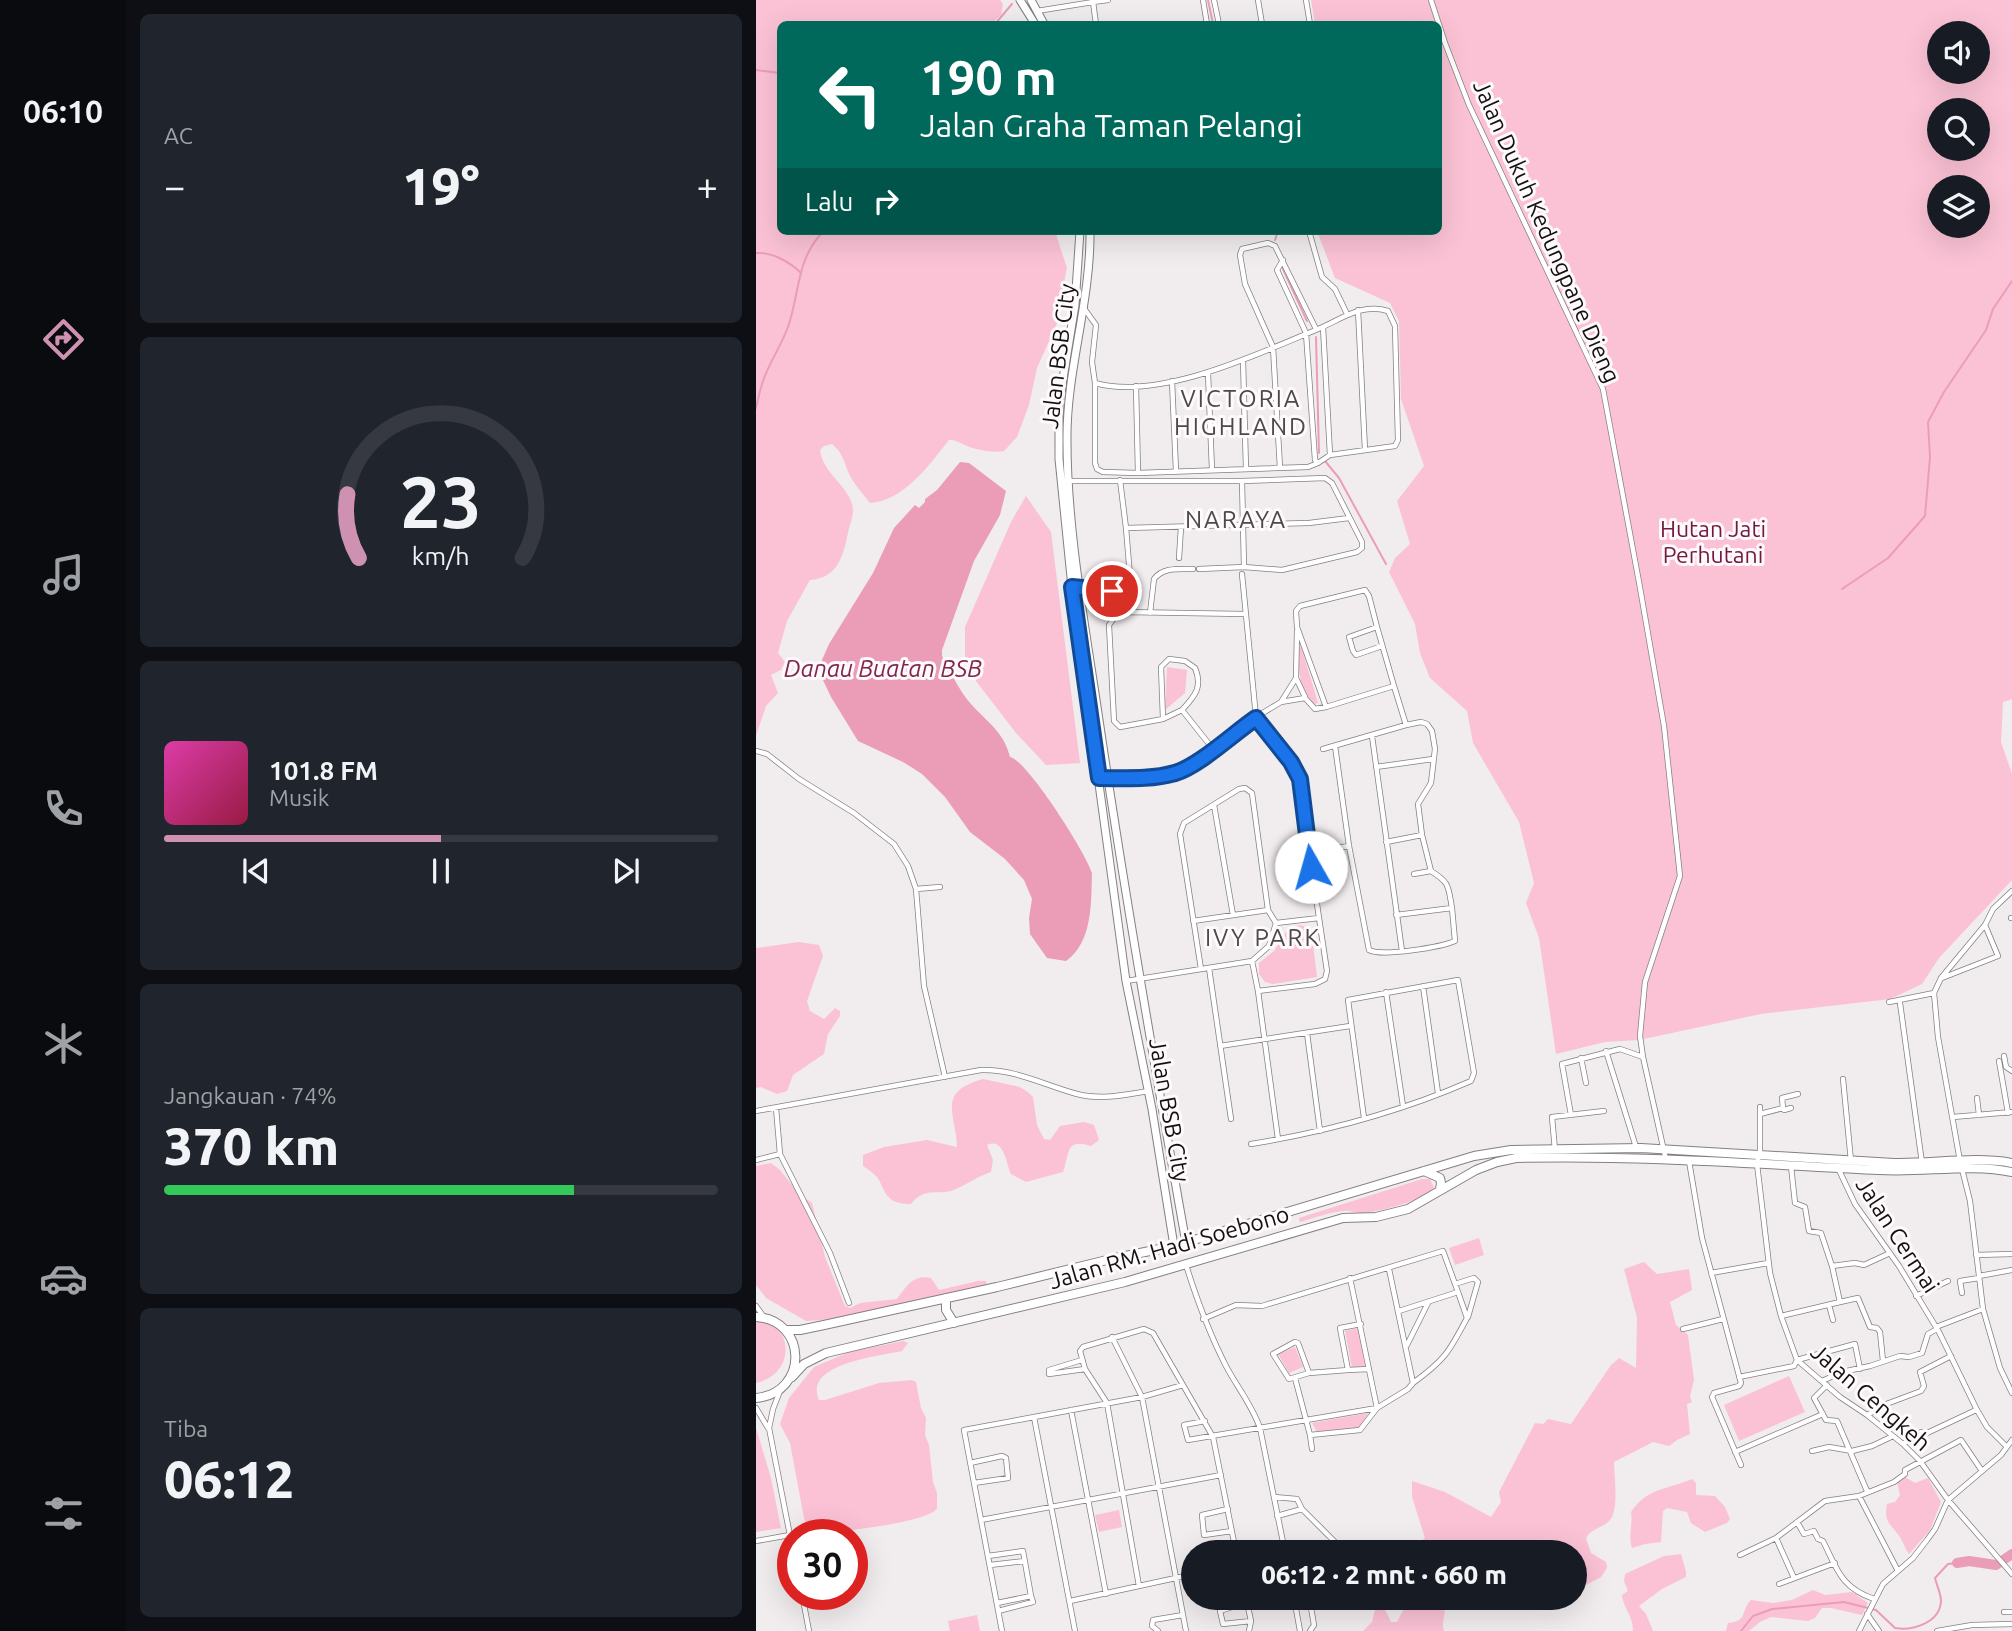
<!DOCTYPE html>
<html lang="id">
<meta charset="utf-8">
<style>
body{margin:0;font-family:Ubuntu,sans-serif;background:#20242c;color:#f1f3f6;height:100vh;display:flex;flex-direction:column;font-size:26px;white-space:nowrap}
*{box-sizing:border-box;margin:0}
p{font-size:23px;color:#9ea1a6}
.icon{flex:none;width:38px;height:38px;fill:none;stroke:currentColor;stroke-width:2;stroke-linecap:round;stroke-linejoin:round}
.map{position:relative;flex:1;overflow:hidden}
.details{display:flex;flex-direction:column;gap:14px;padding:14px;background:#0d0f14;width:630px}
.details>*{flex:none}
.guide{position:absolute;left:21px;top:21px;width:665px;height:214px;border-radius:10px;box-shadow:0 7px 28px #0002;background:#00695c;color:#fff;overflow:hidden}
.controls{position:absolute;left:1171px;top:21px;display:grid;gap:14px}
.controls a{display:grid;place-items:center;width:63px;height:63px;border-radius:50%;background:#171b24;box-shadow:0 7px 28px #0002;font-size:35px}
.speed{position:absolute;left:21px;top:1519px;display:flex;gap:14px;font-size:35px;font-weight:700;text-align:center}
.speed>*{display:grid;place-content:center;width:91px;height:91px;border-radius:50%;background:#171b24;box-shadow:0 7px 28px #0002;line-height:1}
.speed .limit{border:10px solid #d22;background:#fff;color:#111}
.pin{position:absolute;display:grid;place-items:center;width:60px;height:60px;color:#fff;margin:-30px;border:4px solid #fff;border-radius:50%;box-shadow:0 2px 7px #0007}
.me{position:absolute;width:77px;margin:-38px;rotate:353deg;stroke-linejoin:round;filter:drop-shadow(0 0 5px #0008)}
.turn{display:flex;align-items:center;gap:24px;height:147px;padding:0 28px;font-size:32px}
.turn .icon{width:91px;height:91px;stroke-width:2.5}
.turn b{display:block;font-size:49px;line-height:60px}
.then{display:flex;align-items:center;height:66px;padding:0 28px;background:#0003;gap:14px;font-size:26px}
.big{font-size:52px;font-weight:800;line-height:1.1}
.details .tile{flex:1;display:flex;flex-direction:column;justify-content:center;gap:10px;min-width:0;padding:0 24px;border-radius:10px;background:#20242c}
.details .dial{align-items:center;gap:0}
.dial svg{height:182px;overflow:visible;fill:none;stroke:#363941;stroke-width:7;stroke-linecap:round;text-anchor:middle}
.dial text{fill:#f1f3f6;stroke:none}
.song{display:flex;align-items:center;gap:21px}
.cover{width:84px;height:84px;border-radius:10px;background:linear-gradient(135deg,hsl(320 70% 55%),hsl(340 70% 35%))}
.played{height:7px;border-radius:4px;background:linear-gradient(90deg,#cf91b2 50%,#363941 50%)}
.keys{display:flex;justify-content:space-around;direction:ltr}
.heat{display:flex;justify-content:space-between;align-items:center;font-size:38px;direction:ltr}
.charge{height:10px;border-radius:5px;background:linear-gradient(90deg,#34c759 74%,#363941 0)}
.trip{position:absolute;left:425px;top:1540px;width:406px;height:70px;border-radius:35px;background:#171b24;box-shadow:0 7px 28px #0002;font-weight:800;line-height:70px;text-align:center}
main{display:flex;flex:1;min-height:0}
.tab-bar{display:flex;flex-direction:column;width:126px;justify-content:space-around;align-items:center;background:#090b0e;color:#9ea1a6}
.tab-bar .icon{width:49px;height:49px}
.tab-bar .on{color:#cf91b2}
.tab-bar b{font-size:32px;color:#f1f3f6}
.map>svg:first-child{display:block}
.green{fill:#fbc2d5;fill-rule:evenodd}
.water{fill:#eb9db8}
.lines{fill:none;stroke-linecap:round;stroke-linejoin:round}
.stream{stroke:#eb9db8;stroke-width:2}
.river{stroke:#eb9db8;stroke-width:10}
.street-casing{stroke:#848081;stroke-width:6}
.secondary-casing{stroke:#848081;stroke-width:9}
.primary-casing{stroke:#848081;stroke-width:10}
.street{stroke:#fff;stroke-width:4.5}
.secondary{stroke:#fff;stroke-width:7}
.primary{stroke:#fff;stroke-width:8}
.route-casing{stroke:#114b97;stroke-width:18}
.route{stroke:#1a73e8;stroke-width:12}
.labels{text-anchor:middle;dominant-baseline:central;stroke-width:6;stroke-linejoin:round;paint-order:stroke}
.street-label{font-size:23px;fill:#121111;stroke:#fef9fb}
.park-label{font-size:23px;fill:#731942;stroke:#fef9fb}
.neighbourhood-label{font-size:24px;letter-spacing:2px;fill:#4d494a;stroke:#fef9fb}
.water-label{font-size:24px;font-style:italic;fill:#80264d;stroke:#fef9fb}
</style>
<main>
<nav class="tab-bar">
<b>06:10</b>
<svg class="icon on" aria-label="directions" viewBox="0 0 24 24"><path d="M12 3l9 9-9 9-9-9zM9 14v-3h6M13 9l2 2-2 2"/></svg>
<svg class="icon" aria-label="music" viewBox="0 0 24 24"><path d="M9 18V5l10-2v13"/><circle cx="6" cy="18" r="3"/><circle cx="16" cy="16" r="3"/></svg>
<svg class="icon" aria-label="phone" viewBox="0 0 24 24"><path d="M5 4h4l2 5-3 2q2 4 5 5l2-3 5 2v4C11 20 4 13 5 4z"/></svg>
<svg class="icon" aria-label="climate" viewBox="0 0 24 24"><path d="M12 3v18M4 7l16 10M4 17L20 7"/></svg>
<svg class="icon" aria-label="car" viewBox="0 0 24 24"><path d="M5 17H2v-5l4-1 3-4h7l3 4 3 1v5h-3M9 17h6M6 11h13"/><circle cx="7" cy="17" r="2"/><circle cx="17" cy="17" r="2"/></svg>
<svg class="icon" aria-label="filters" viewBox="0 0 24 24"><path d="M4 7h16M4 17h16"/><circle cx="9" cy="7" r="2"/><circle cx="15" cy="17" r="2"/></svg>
</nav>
<section class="details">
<div class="tile"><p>AC</p>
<div class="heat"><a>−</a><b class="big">19°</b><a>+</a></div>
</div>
<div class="tile dial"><svg viewBox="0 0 100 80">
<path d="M14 69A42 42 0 1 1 86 69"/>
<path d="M14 69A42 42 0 0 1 9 41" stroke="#cf91b2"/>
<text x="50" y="56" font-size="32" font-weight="700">23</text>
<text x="50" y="72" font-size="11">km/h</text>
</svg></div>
<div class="tile">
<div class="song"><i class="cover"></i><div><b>101.8 FM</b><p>Musik</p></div></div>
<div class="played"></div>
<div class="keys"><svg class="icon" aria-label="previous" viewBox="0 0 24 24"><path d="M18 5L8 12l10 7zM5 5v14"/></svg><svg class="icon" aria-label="pause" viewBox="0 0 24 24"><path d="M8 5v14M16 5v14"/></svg><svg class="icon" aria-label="next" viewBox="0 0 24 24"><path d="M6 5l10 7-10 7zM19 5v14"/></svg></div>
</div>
<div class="tile"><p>Jangkauan · 74%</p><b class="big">370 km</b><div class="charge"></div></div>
<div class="tile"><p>Tiba</p><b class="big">06:12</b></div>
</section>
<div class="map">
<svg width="1256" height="1631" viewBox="0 0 1256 1631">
<rect width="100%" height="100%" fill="#f1ecee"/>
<path class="green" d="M0 0H244L247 4 245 15 235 24H24V231H299L311 268 304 302 302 321 281 368 273 405 261 437 248 451C237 453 219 450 209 445 202 442 200 440 193 440 174 464 148 501 114 503 107 494 98 484 93 474 88 462 87 453 76 444L68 446 64 450C67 472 87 482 95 501 100 513 94 522 92 533 87 556 82 578 54 580L31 621 22 653 29 662 25 670 15 675 22 693 10 706 0 736Z
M555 0H1256V699L1247 702 1245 742 1256 774V880L1183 958 1166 984 1134 999 1005 1014 883 1040 849 1042 800 1054 783 938 770 903 778 883 763 822 717 743 711 711 674 678 664 653 659 624 633 572 639 558 654 544 641 501 668 466 645 399 643 321 634 303 579 278 561 231H682V24H559ZM1183 33H1222V72H1183ZM1183 110H1222V149H1183ZM1183 187H1222V226H1183Z
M270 496 295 532 324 763 290 765 260 733 220 681 209 657V627L255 522Z
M545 646 562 703 555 705C544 688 543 671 541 651Z
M411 667 431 670 429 693 409 710Z
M543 925 552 927 556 936 561 977 517 984 509 982 503 974V963L518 951 530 932Z
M43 942 63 945 67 956 51 1001 54 1011 68 1019 79 1008 84 1011V1016L72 1034 68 1054 37 1075 31 1091 21 1094 5 1087 0 1088V948Z
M227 1079 264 1087 273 1093 277 1097 281 1125 288 1139 294 1140 304 1126 328 1122 338 1125 343 1140 335 1146C309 1138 314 1153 307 1172L270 1182 255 1174C250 1163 248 1137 231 1145L237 1160 235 1172C222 1176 212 1184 200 1189 183 1197 170 1185 155 1204 135 1204 131 1198 124 1182 121 1175 113 1170 107 1166V1155L128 1147 171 1140 201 1147C200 1113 180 1092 227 1079Z
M15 1163 24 1170 43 1194 56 1203 69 1257 89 1306 94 1308 104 1303 141 1299C150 1287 157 1274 175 1278L183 1290 222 1281H230L231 1286 84 1319 50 1321 10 1298 0 1285V1166Z
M666 1179H674L678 1188C668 1201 622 1212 605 1213 599 1213 593 1210 588 1211 574 1212 558 1218 544 1222L543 1218Z
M723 1238 728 1255 699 1265 693 1248Z
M888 1262 901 1274 933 1269 936 1290 914 1302 920 1325 932 1335 938 1380 934 1396 936 1402 931 1404 934 1434 921 1440 913 1446 897 1442 858 1462C858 1476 864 1513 852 1522 845 1528 835 1529 830 1538L835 1553 850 1562 851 1568 845 1577 819 1591V1552H742L736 1544 721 1552H647L649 1545H660L669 1538 656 1497V1481L689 1492 735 1517 745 1502 743 1492 779 1423 787 1424 792 1419 815 1424 855 1365 863 1358 880 1368 881 1318 868 1269Z
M0 1316C39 1324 40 1374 0 1383Z
M602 1328 609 1366 596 1368 589 1331Z
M147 1341 152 1343 146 1351C125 1356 47 1363 63 1400H69L123 1383 156 1380 160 1382 165 1408 170 1418 169 1435 173 1445 177 1482 181 1493V1509C167 1523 90 1531 67 1533 56 1533 51 1529 48 1518L34 1443 24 1424 33 1398 58 1367 93 1352Z
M539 1347 547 1367 533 1373 522 1354Z
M1033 1376 1049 1412 983 1441 968 1405Z
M612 1413 604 1428 561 1432 556 1423Z
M0 1428 15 1478 25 1528 0 1532Z
M1149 1477 1159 1483 1172 1478 1185 1502 1174 1530 1153 1554C1149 1549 1148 1544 1145 1539 1137 1525 1127 1524 1131 1504L1139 1502 1144 1495 1141 1482Z
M936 1479 940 1483V1495L959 1496 969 1507 974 1519 971 1523 949 1532 935 1523 931 1512 911 1508 907 1511 905 1542 889 1544 876 1548C872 1536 877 1524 875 1512 892 1487 911 1490 936 1479Z
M363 1510 366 1527 343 1532 339 1515Z
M925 1554 930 1572V1577L906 1589 883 1606 890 1614 897 1631H877C877 1615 868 1610 866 1595L872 1591 868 1581 869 1574 908 1556Z
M1057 1590 1069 1595 1096 1592 1112 1603 1106 1615 1075 1608H1066L1059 1618 1052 1621 1015 1617 1004 1622 993 1631H970L972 1623C992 1622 985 1609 995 1600L1017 1603 1036 1600Z
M647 1598H686C693 1614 684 1619 688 1631H607L616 1622 620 1606 628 1607 635 1622H641L648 1608Z
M221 1615 224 1631H194L192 1621Z"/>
<path class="water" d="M204 462 213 463 250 491 244 515 218 561 186 650V656C195 672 203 691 215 704 232 723 248 732 254 757 271 760 330 853 336 873 335 902 337 942 310 961L291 958 274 934 273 918 276 899 268 880 249 859 214 832 189 797 166 774 147 762 102 741 75 697 65 676 66 660 73 644 117 573 138 528 159 505 163 508 169 502V499L181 490Z"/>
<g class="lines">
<path class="stream" d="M452 0 457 24
M239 24 256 4
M0 70 24 73
M519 240 522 231
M0 253C16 252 34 262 45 273
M527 269 551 321
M560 337 563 453
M0 408C2 399 4 390 7 381 13 363 25 346 32 327 44 293 40 258 68 231
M569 461 583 478 630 564
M1086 589 1132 558 1169 516 1174 457 1172 422 1188 392 1230 330 1237 309 1256 281
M985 1631 997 1616 1016 1609 1088 1602 1120 1610 1139 1628C1156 1631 1184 1623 1185 1601 1185 1594 1181 1586 1179 1578L1192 1564 1201 1563"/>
<path class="river" d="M1201 1563 1213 1561 1240 1565 1256 1554"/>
<g class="street-casing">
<path id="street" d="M447 0 451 24
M458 0 463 24
M502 0 506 24
M550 0 554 24
M675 0 689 43 713 105 847 389 883 582 908 726 924 876 889 982 884 1036 887 1057 910 1160
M337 2 352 0
M281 11 337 2 340 24
M553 231 566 277 579 289 591 314
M327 307 340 325 336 362 339 383C403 401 502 354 562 329 586 319 605 303 632 311L639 326 642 440 639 446 574 455 562 463 559 460 550 333 521 270 527 260
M602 310 609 450
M567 327 574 455
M487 360 490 469
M452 373 456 470
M416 381 420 471
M339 383V463L341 469 347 472 382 473
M380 386 382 473 552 467 562 463
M524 468 517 347 489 284 484 255 486 249 512 243 519 246 560 329
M364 480 370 528 553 523 593 518
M313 481H486L569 478 576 483 606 542V548L601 552 526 570 488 567 443 569
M486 481 488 567
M423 558 425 527
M323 587 356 591 370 586 374 576 370 528
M394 613 398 579C407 567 422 569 437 569
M541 631 540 678 549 697
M540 678 525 702 549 698 559 709 570 707 638 686 621 627 593 637 597 651 600 655 626 646
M638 686 650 725
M525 702 500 717 535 762 544 779 557 882
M570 707 541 627 540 611 544 606 609 590 613 596 621 627
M407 719 426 710
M616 736 646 951
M579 746 593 846 613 950C626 957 685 947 699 941L696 908 640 915
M457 749 426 710C439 696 447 687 439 668L429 661 413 659 405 667 407 719 364 727 358 721 353 625 361 614 368 612 488 614
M567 749 650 725 665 722 671 724 676 731 679 749 675 783 662 804 666 835
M0 751 11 754 43 779 98 813 138 844 152 866 160 889
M620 767 677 759
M343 778C368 778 395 780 419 773 443 766 478 733 500 717L486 574
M458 805 477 915
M630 842 666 835 675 871C694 883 692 886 696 908
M553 852 593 846
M658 874 675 871
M184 887 160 889 168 986 189 1077
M1256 891 1237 909 1229 925 1185 978 1178 993 1182 1037 1204 1161 1214 1201 1227 1309 1244 1368 1256 1393
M560 897 563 918
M1255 918H1256
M437 921 512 910
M496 961 513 946 520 923
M453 968 475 1119
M1186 978 1242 956 1229 925
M370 981 496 961 502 991 559 984 569 979 571 971 563 918 520 923 512 910 496 793 489 788 483 789 428 823 424 834 445 969
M667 986 682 1093
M502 991 522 1139
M630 992 647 1106
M1133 1002 1178 993
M1144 1003 1166 1163
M551 1033 564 1131
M464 1046 594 1026
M850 1051 880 1147
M1248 1056 1250 1067 1256 1071
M825 1058 830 1083
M1243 1061 1252 1113
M1087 1079 1095 1161
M1221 1098 1223 1115
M1004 1107V1151L1001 1164 1014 1273 1025 1316 1041 1360 1084 1397 1111 1415 1147 1444 1164 1461 1192 1500 1256 1574
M1027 1108 1026 1098 1042 1094
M0 1111 225 1070C259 1069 288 1085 321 1094 344 1100 369 1095 392 1091
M1004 1114 1027 1108 1028 1110 1035 1108
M815 1115 806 1064 864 1049 887 1057
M1197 1117 1256 1112
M495 1144C569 1132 646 1111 715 1081L718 1073 702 980 592 1000 608 1118
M799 1150 796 1117 848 1111
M24 1154 74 1253 93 1303
M0 1160 24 1154 20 1108
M933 1161 946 1238 985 1383 983 1386 958 1393 956 1397 985 1465
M1035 1166 1039 1203 1049 1207 1053 1231 1065 1233 1076 1266
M1082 1168 1099 1204 1143 1266 1183 1332 1221 1410 1231 1427 1251 1447
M1220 1255 1256 1254
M430 1265C441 1300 453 1333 470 1366 481 1387 496 1405 504 1428L529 1552
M955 1273 1012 1263
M1223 1276 1256 1270
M699 1284 718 1278 722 1282 712 1317
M1206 1293 1204 1281 1223 1278
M1160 1296 1192 1281
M1084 1302 1102 1298 1114 1327 1121 1328 1124 1332 1127 1361
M1073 1305 1077 1320
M0 1306 8 1317
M1025 1316 1084 1302 1076 1266 1099 1263 1108 1265 1134 1253
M447 1319 480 1305 506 1306 687 1251 702 1292 643 1311
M605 1324 584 1328 592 1370 613 1369
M1180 1327 1227 1309
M927 1329 967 1319
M356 1337 386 1397 430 1631
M539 1342 542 1343 553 1373 533 1379 517 1354Z
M651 1345 672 1303
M326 1360 293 1370V1374L329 1369
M553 1373 592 1370
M983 1377 1038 1366 1041 1360 1099 1344 1104 1369
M539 1378 554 1435 604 1430 621 1408 594 1278
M1066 1381 1086 1372 1114 1366 1144 1356 1153 1357 1166 1353 1172 1334 1181 1329
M657 1383C689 1360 693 1352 711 1318L702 1292
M1071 1385 1058 1398 1070 1420 1081 1421 1111 1491
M24 1391 17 1409 13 1428 37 1551
M0 1408 12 1428
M315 1410 350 1594
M1111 1415 1133 1403 1165 1391 1168 1386 1164 1372 1195 1356
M278 1417 319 1631
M449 1421 428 1425 432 1440 621 1408 652 1389 657 1383 633 1269
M554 1435 556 1449
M1147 1444 1165 1432 1169 1434 1220 1410
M1056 1451 1073 1447 1096 1451 1116 1446 1137 1436
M979 1452 1067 1414
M214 1463 246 1456 250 1458 252 1478 218 1483
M1103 1496 1142 1571
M518 1497 541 1499 546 1509 589 1552
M472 1509 446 1515 448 1535 476 1531
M521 1516 546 1509
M225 1520 465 1475
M1041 1522 1048 1534 1058 1531 1062 1539 1067 1541C1081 1569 1085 1588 1118 1599
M1020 1538 1038 1578
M0 1541 34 1535
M576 1541V1552
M984 1555 1020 1538 1069 1501 1103 1496 1138 1482 1149 1474V1470L1205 1440 1226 1471
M232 1556 267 1551 275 1596
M234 1565 269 1561
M1023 1584 1079 1563
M383 1586 351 1403 329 1369 324 1351 327 1347 388 1329 397 1333 457 1437 480 1552
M46 1594 53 1631
M490 1598 495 1621 493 1631
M538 1598 544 1631
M550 1598 554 1602 558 1625 554 1631
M314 1601 438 1574
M241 1603 275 1596 277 1602 242 1611
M1248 1612H1256
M1111 1614 1123 1631
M495 1621 467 1624 464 1611 491 1602 519 1598
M246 1631 208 1430 386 1397 427 1385
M402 1631 396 1626 397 1620 427 1615
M1103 1631 1127 1584 1157 1558 1171 1540 1179 1529 1192 1500 1245 1455 1256 1440
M1181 1631 1216 1625 1256 1624"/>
</g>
<g class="secondary-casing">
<path id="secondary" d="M264 0 279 24
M275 0 288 24
M324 231 319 305 303 403V459L316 587 370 981 396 1109 418 1246
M334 231C335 302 310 371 311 441 311 532 330 630 343 720 369 895 399 1069 430 1243"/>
</g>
<g class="primary-casing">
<path id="primary" d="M668 1171 684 1178 685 1183 684 1189
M190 1298V1310L198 1323
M0 1317C52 1320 53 1393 0 1398
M30 1330H44L68 1325 241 1287 355 1259 418 1246 718 1156 755 1150 885 1148 1138 1163C1177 1164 1218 1156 1256 1163
M36 1377 48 1364 70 1353 369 1282 587 1218 620 1217 652 1209 720 1170 741 1162 760 1158C881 1155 1002 1164 1123 1170 1167 1173 1213 1163 1256 1172"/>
</g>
<use href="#street" class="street"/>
<use href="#secondary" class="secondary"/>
<use href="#primary" class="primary"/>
</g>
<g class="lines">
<g class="route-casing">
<path id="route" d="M356 591 316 587 343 778C368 778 395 780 419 773 443 766 478 733 500 718L535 762 544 779 555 867"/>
</g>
<use href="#route" class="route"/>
</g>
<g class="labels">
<g class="street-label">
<text transform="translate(791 231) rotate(66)">Jalan Dukuh Kedungpane Dieng</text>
<text transform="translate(302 356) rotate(-83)">Jalan BSB City</text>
<text transform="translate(414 1110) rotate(80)">Jalan BSB City</text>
<text transform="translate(1142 1235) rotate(57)">Jalan Cermai</text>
<text transform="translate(413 1247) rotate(-16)">Jalan RM. Hadi Soebono</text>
<text transform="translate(1115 1397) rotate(41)">Jalan Cengkeh</text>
</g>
<g class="park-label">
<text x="957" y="528">Hutan Jati<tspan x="957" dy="26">Perhutani</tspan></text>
</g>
<g class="neighbourhood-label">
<text x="485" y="398">VICTORIA<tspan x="485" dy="28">HIGHLAND</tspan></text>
<text x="480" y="519">NARAYA</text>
<text x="507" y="937">IVY PARK</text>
</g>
<g class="water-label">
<text x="127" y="668">Danau Buatan BSB</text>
</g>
</g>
</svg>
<div class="controls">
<a><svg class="icon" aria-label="sound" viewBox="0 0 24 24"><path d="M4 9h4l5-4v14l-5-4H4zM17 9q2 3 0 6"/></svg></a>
<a><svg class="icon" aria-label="search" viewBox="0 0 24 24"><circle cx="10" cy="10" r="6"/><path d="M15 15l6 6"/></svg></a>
<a><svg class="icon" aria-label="layers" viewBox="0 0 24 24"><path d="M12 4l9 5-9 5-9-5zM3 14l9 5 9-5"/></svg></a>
</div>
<div class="speed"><div class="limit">30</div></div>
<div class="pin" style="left:356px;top:591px;background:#d93025"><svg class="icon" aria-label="arrive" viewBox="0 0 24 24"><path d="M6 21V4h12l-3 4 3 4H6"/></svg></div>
<svg class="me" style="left:555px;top:867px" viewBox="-20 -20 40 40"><circle r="19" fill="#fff"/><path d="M0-13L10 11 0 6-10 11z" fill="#1a73e8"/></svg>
<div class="trip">06:12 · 2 mnt · 660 m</div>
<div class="guide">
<div class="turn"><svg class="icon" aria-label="left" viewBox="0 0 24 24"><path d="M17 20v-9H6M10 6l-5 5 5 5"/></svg><div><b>190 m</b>Jalan Graha Taman Pelangi</div></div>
<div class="then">Lalu<svg class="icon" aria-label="right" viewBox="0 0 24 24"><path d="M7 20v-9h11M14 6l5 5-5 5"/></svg></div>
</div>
</div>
</main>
